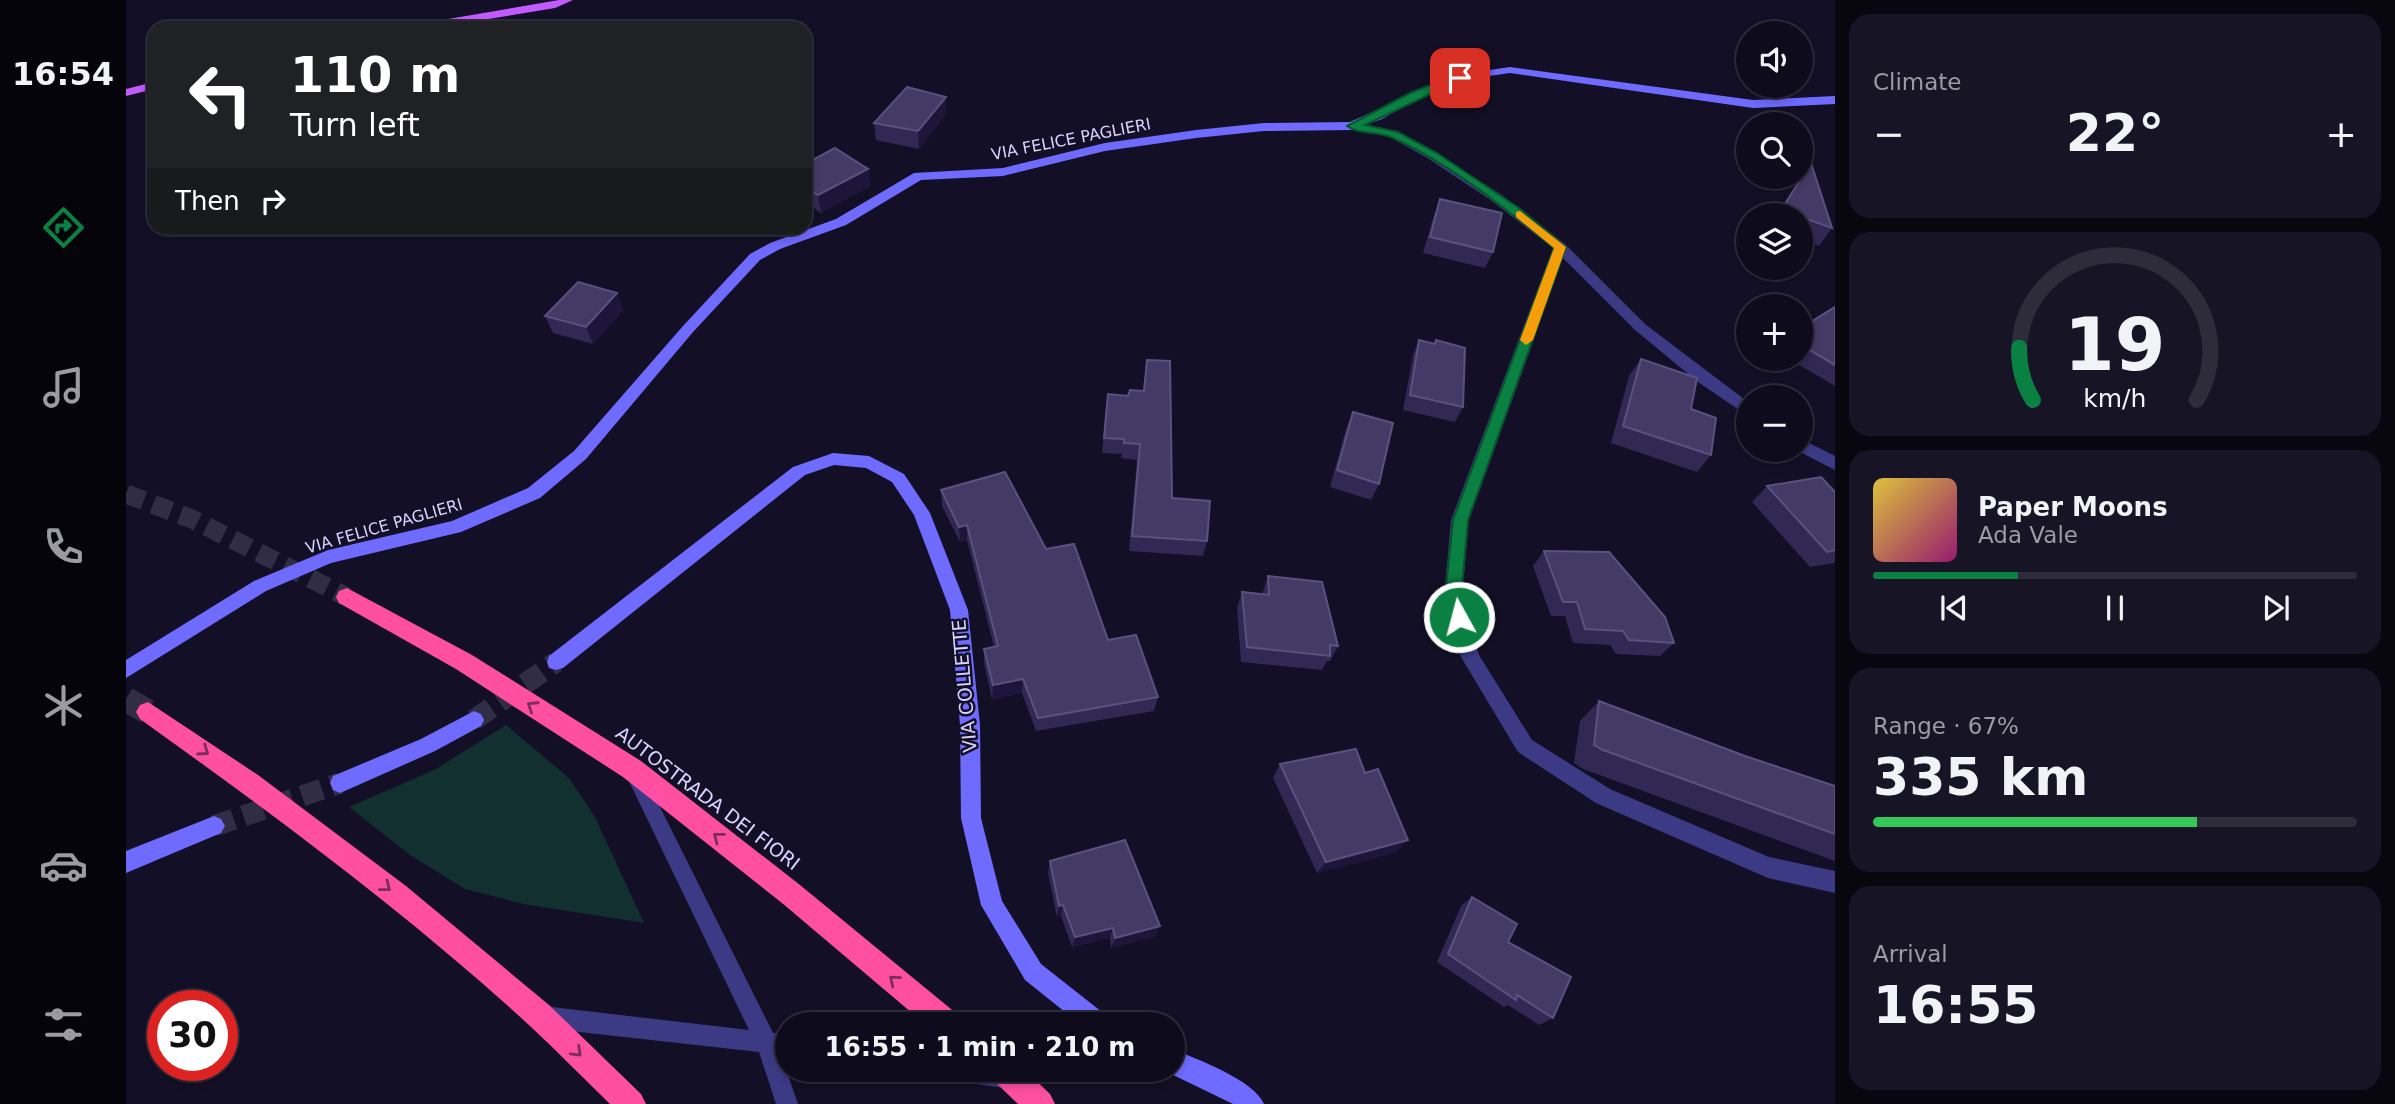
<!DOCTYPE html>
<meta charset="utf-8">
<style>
body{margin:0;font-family:"DejaVu Sans",sans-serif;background:#171425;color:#f1f3f6;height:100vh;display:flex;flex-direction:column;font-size:26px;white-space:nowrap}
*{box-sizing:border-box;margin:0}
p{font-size:23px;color:#9b9ba3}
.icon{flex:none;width:38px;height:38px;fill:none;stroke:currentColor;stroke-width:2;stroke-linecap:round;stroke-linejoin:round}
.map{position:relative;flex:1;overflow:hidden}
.side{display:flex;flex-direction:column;gap:14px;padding:14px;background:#08060f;width:560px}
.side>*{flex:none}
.top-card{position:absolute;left:21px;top:21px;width:665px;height:214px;border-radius:21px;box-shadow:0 4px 10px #0003,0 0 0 2px #2e2b3b;background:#202124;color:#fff;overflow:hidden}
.controls{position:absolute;left:1610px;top:21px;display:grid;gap:14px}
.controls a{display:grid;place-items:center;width:77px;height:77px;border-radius:50%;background:#0e0b1c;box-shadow:0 4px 10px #0003,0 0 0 2px #2e2b3b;font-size:35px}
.speed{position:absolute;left:21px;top:990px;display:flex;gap:14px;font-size:35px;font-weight:700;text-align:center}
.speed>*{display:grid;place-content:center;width:91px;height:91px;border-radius:50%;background:#0e0b1c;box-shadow:0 4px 10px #0003,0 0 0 2px #2e2b3b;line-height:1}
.speed .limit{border:10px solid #d22;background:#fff;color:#111}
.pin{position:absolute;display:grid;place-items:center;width:60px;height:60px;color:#fff;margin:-30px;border-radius:14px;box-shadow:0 4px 10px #0006}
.me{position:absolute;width:77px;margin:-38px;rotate:353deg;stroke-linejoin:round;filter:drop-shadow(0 0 5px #0008)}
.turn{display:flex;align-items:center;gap:24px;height:147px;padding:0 28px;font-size:32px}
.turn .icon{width:91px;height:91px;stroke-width:2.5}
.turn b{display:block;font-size:49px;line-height:60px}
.then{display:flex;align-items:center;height:66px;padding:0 28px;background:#0003;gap:14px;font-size:26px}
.big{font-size:52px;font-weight:700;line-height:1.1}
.side .card{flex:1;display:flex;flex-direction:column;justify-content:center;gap:10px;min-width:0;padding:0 24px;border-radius:21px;background:#171425}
.side .dial{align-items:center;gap:0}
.dial svg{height:182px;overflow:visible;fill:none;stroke:#2e2b3b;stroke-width:7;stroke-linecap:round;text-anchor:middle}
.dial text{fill:#f1f3f6;stroke:none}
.song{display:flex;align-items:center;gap:21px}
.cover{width:84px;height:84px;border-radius:10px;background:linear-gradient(135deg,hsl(50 70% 55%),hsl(320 70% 35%))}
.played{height:7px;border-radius:4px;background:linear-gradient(90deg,#0b8043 30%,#2e2b3b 30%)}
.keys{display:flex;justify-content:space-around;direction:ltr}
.heat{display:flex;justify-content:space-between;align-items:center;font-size:38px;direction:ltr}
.charge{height:10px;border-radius:5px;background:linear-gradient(90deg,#34c759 67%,#2e2b3b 0)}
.trip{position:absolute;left:649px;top:1012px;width:410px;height:70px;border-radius:35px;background:#0e0b1c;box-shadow:0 4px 10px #0003,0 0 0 2px #2e2b3b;font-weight:700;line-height:70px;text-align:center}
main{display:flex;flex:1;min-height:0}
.tab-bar{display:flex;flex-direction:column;width:126px;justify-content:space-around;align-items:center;background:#06040b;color:#9b9ba3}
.tab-bar .icon{width:49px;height:49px}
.tab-bar .active{color:#0b8043}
.tab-bar b{font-size:32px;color:#f1f3f6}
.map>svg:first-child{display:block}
.green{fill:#12302f}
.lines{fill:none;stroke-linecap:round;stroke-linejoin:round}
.secondary-tunnel{stroke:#312d47;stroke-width:21;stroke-dasharray:21 10;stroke-linecap:butt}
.highway-tunnel-far1{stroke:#312d47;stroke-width:19;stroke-dasharray:19 10;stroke-linecap:butt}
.highway-tunnel{stroke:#312d47;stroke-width:25;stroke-dasharray:25 13;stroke-linecap:butt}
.lane{fill:#3d3a85;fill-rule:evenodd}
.street{fill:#3d3a85;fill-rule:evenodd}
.secondary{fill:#6f6bff;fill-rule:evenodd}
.primary{fill:#c25bff;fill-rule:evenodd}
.highway{fill:#ff4fa3;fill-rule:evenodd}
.wall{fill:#312854}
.shaded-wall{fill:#1d163a}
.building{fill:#433a66;stroke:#5a527e;stroke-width:2}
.oneway{stroke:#7d2c5e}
.route{fill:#0b8043;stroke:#07532c;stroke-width:2}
.slow{fill:#f59e0b}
.labels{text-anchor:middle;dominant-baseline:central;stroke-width:5;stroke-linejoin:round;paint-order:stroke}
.far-street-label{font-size:16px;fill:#d9d4ff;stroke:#130f26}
.street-label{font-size:19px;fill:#d9d4ff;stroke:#130f26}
</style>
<main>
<nav class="tab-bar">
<b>16:54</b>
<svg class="icon active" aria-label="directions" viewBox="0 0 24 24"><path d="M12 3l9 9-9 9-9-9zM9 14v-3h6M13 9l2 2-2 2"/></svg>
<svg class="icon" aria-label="music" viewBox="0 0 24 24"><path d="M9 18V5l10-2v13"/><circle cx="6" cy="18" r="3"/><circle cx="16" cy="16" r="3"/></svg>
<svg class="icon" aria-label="phone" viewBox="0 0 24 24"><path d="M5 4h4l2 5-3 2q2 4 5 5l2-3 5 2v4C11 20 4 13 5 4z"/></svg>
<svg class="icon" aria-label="climate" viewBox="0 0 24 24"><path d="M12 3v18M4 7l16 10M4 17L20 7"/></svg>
<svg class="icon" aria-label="car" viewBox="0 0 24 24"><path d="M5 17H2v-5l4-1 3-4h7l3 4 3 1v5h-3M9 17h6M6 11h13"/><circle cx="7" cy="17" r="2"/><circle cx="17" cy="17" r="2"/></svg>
<svg class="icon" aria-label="filters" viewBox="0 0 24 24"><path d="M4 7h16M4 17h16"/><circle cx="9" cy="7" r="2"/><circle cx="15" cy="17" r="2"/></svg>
</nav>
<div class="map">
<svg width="1709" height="1104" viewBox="0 0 1709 1104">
<rect width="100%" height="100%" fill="#130f26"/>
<path class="green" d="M380 725 443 778 468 815 518 923 398 904 339 889 284 855 223 807 310 769Z"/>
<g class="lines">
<path class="secondary-tunnel" d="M348 720 430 662
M88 826 214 783"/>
<path class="highway-tunnel-far1" d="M0 494 66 519 221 597"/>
<path class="highway-tunnel" d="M0 699 22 712"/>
<path class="lane" d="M509 766 515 769 647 1033 662 1034V1056L655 1055 672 1104H650L633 1052 417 1028 410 1024 406 1017 410 1010 417 1006 623 1030 500 775 503 769Z
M812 1069H890L896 1078 893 1086 885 1089 823 1080 815 1077Z"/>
<path class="street" d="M1226 122 1272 131 1376 195 1439 244 1519 324 1622 402V416L1572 382 1509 330 1437 258 1343 520 1336 597 1353 655 1406 740 1484 789 1643 857 1709 871V893L1642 878 1470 803 1392 752 1335 657 1318 597 1325 520 1427 248 1366 201 1303 159 1264 137 1222 129V123Z
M1675 439 1709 456V470L1670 450H1675Z"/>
<path class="secondary" d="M1384 67 1627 100 1709 96V104L1627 108 1384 73 1336 80 1292 98 1256 119 1226 130 1138 131 1070 138 979 151 877 176 795 180 720 225 654 249 634 260 567 332 460 459 414 498 335 532 205 563 140 591 0 678V660L128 581 202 550 326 521 402 488 448 451 557 326 624 254 644 243 710 219 788 173 877 168 979 143 1070 130 1138 123 1224 122 1330 75Z
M707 453 743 456 778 474 804 513 842 610 854 725 855 818 876 901 915 964 981 1016 985 1024H954L899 980 855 905 835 818 834 725 824 610 788 515 766 482 740 468 708 465 679 475 437 668 430 670 423 668 421 662 423 656 667 467Z
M348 711 355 714 358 720 355 726 309 751 221 790 214 793 207 790 204 783 207 776 295 739Z
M88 816 95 819 99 826 95 833 0 873V851Z
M1046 1049C1071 1059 1128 1080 1138 1104H1107L1037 1070 1046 1069Z"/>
<path class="primary" d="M433 0H447L429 8 307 28H282L287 25Z
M28 82V89L0 96V89Z"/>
<path class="highway" d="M221 588 346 655 515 761 674 885 831 1014 835 1024H799L656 903 497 777 330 669 213 603 210 597 213 591Z
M22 702 132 775 280 886 423 1005 515 1094 520 1104H484C457 1078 431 1051 404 1026 282 914 148 815 14 719L10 712 14 705Z
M862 1069H898L924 1094 929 1104H892L866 1079Z"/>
</g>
<path class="wall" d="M820 97V114L793 149 750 140 748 123Z
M1685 163 1706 228 1693 246 1675 239V215H1651Z
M679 164 742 169 744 186 695 213 679 202Z
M1314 199 1367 252 1359 268 1297 253 1308 215Z
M491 293 497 310 467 344 427 333 419 316Z
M1709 307V386L1663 359H1675V328Z
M1293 340 1309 344 1310 340 1337 407 1329 422 1277 410 1287 355Z
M1515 359 1565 409 1585 455 1571 472 1485 443 1503 376Z
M1021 360 1046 498 1081 541 1077 556 1003 551 1011 460 995 458 996 454 976 453 980 409 982 394 1002 396 1017 391Z
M1227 412 1253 484 1245 500 1204 487 1220 429Z
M1641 486 1709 492V563L1684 567 1626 502Z
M815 490 920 549 982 640 1032 697 1028 711 910 731 896 693 866 699 858 663V649L868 647 841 540 834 542 816 506Z
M1418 551 1548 643 1534 656 1490 654 1484 645 1447 643 1439 616H1425L1407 566Z
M1142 576 1212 646 1204 661H1201L1196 670 1115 662 1111 608 1116 592 1136 594Z
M1473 701 1619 756 1709 786V861L1457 769 1448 763 1454 721Z
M1154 764 1271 852 1191 873 1147 778Z
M924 861 1030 936 985 948 984 938 946 947 935 916 931 917 922 873Z
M1346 897 1382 942 1427 1018 1413 1025 1382 1005 1378 1007 1311 962 1335 906Z"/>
<path class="shaded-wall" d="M820 97V114L793 149 792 131Z
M742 169 744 186 695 213 692 195Z
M491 293 497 310 467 344 460 327Z
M841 525V540L834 542 833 527Z
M897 679 896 693 866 699 867 685Z
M1282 840 1271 852 1191 873 1200 862Z
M937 905 935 916 931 917 933 906Z
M1034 926 1030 936 985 948 989 938Z
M987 928 984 938 946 947 949 937Z"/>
<path class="building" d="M781 87 820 97 792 131 748 123Z
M709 148 742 169 692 195 679 187V164Z
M1685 163 1706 228 1675 217V215H1671L1655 210Z
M1314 199 1376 213 1367 252 1304 237Z
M452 282 491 293 460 327 419 316Z
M1709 307V365L1675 345V343L1680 341 1675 337V328Z
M1293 340 1309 344 1310 340 1339 348 1337 407 1284 395Z
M1515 359 1571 378 1565 409 1590 418 1585 455 1497 426Z
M1021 360 1044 361 1046 498 1084 501 1081 541 1006 536 1014 444 998 443V439L978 438 982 394 1002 396 1004 390 1018 391Z
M1227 412 1267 423 1253 484 1211 470Z
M879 472 920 549 948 544 982 640 1010 635 1032 697 912 718 897 679 867 685 858 649 872 646 841 525 833 527 815 490Z
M1695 477 1709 492V550L1701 552 1641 486Z
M1418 551 1483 552 1539 617 1548 643 1503 640 1497 631 1459 629 1451 602H1437Z
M1142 576 1196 582 1212 646 1204 645V656L1121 647 1116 592 1143 595Z
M1473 701 1619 756 1709 786V834L1477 750 1468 745Z
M1230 749 1239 773 1252 769 1282 840 1200 862 1154 764Z
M999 840 1034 926 989 938 987 928 949 937 937 905 933 906 924 861Z
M1346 897 1391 924 1382 942 1445 977 1427 1018 1391 995 1390 1000 1322 954Z"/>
<defs><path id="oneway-chevron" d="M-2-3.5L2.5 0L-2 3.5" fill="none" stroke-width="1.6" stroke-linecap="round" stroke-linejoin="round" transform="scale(1.75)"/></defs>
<g class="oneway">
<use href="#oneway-chevron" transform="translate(406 706) rotate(-147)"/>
<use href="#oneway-chevron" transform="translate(78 751) rotate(35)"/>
<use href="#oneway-chevron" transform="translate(592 837) rotate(-142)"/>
<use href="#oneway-chevron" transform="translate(260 887) rotate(38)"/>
<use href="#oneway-chevron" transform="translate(768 980) rotate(-140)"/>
<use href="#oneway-chevron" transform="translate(451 1052) rotate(44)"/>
</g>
<path class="route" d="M1330 75 1339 78 1239 125 1272 132 1311 153 1393 208 1440 247 1342 520 1335 597 1341 617 1339 622H1327L1319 597 1327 520 1428 248C1380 209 1324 164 1267 138 1253 131 1233 135 1221 126L1284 93Z"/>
<path class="slow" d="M1394 211 1440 247 1407 340 1400 345 1394 340 1428 248 1390 217V212Z"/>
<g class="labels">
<g class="far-street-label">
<text transform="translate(945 139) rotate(-11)">VIA FELICE PAGLIERI</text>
<text transform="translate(258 526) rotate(-16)">VIA FELICE PAGLIERI</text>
</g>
<g class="street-label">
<text transform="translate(838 686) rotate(-95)">VIA COLLETTE</text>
<text transform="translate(582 798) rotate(37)">AUTOSTRADA DEI FIORI</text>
</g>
</g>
</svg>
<div class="controls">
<a><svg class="icon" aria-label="sound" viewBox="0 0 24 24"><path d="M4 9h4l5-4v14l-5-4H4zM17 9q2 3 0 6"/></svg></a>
<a><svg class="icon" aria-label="search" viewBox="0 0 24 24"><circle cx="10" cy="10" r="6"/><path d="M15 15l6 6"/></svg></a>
<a><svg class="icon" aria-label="layers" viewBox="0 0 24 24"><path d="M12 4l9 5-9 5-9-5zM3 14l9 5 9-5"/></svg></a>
<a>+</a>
<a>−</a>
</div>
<div class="speed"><div class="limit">30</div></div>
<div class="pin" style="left:1334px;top:78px;background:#d93025"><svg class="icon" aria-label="arrive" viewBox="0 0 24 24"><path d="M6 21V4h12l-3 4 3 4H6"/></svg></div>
<svg class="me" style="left:1333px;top:617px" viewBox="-20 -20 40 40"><circle r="17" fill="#0b8043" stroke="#fff" stroke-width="3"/><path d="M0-11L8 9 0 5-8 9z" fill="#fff"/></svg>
<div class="trip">16:55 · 1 min · 210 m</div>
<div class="top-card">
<div class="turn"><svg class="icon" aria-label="left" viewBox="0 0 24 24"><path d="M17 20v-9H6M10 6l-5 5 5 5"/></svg><div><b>110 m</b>Turn left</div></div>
<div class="then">Then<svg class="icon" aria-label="right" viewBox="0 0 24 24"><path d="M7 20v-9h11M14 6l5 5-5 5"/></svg></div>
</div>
</div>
<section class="side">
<div class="card"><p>Climate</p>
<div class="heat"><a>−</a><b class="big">22°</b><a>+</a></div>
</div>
<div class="card dial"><svg viewBox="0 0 100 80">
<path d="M14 69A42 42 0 1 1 86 69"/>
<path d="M14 69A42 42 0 0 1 8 46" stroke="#0b8043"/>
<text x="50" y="56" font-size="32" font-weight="700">19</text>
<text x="50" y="72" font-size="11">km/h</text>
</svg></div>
<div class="card">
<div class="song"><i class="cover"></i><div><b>Paper Moons</b><p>Ada Vale</p></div></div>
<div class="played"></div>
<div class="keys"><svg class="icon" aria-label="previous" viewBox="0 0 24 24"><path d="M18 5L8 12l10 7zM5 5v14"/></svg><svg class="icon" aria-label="pause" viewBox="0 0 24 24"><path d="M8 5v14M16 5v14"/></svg><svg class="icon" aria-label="next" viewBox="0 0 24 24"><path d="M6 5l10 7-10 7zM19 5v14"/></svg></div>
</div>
<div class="card"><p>Range · 67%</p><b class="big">335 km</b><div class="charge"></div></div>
<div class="card"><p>Arrival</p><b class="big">16:55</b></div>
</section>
</main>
